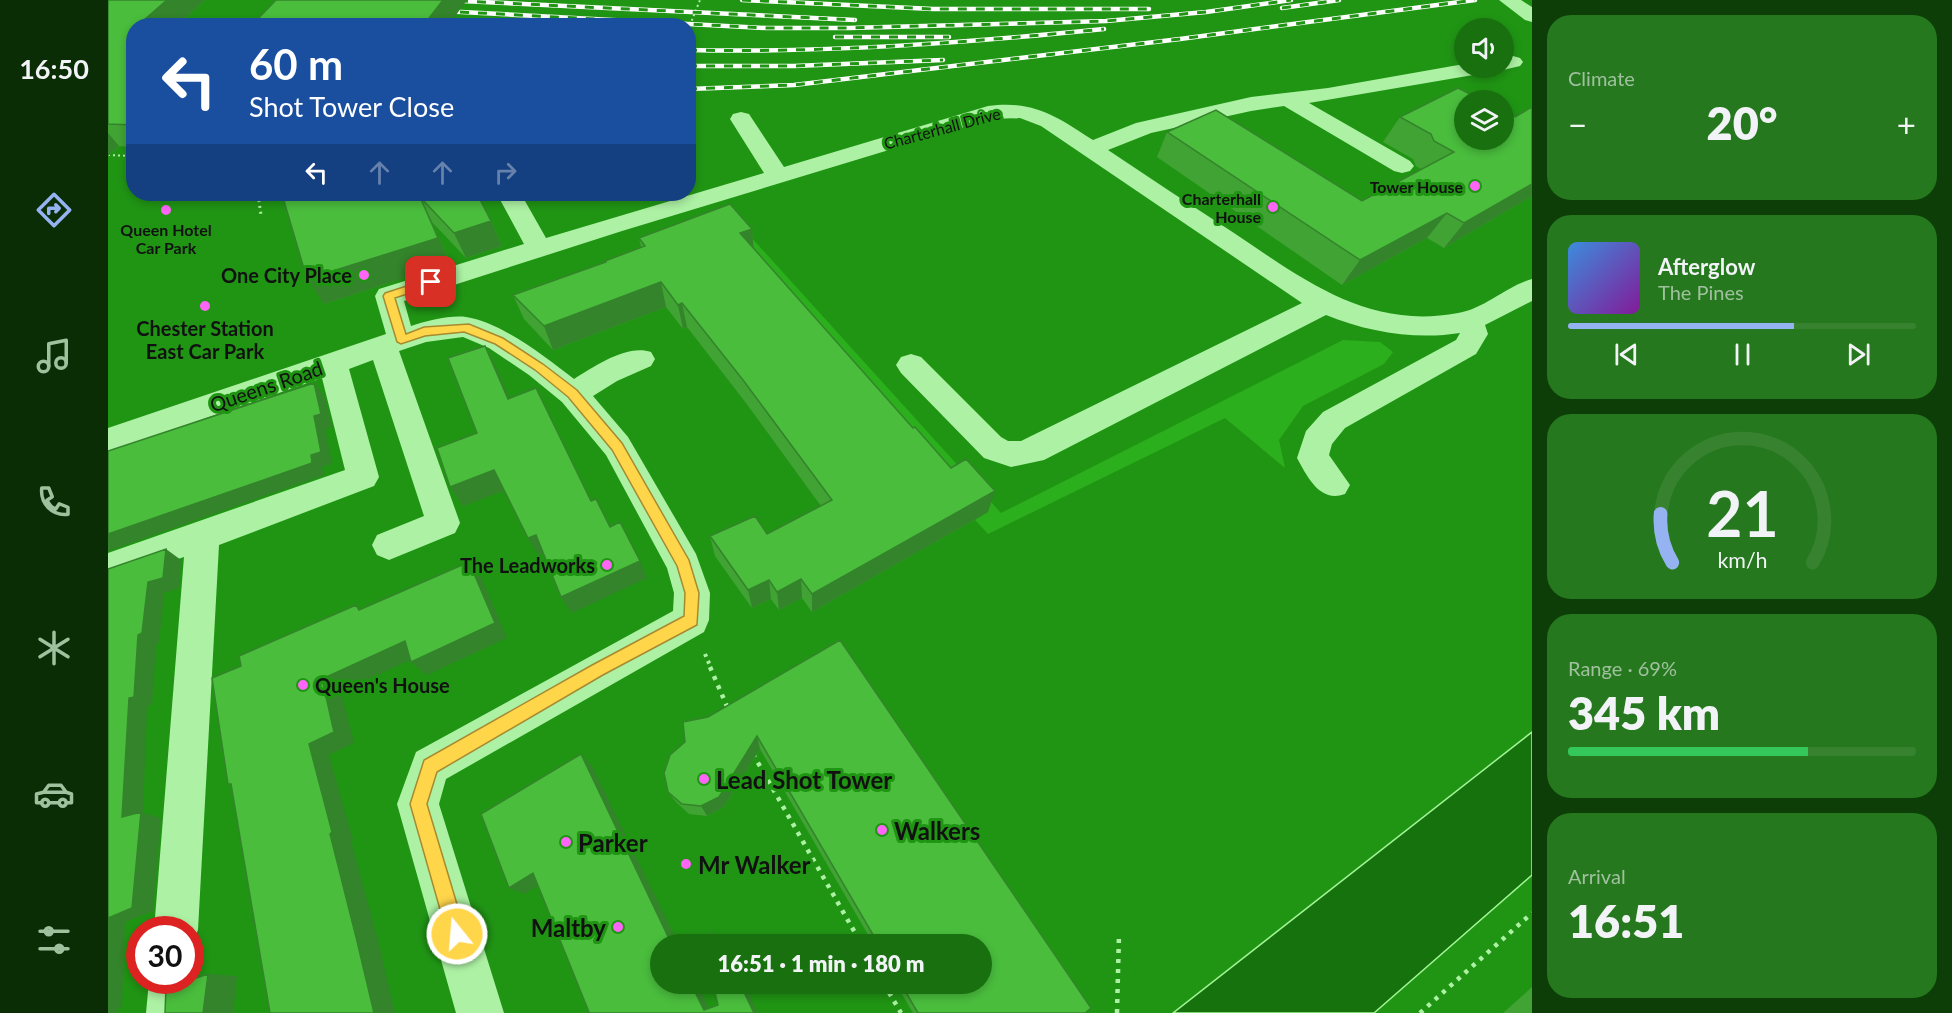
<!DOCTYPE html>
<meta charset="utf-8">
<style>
body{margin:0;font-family:Lato,sans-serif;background:#25781d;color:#f1f3f6;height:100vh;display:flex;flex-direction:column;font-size:22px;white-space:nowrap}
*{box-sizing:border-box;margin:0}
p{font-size:20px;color:#9fc19e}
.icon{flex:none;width:33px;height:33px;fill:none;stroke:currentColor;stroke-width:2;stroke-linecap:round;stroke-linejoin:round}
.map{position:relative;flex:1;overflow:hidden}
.sheet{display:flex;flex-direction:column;gap:15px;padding:15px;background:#0d3e08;width:420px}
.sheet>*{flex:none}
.guide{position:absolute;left:18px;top:18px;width:570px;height:183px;border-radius:24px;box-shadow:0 3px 9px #0003;background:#1a4fa0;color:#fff;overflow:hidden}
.fabs{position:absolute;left:1346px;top:18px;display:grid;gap:12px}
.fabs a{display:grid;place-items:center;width:60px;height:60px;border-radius:50%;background:#18700f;box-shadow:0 3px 9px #0003;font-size:30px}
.speed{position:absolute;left:18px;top:916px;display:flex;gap:12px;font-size:30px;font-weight:700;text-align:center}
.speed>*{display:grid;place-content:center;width:78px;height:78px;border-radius:50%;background:#18700f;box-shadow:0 3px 9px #0003;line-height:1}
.speed .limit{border:9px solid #d22;background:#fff;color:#111}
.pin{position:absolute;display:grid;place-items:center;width:51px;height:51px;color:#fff;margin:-26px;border-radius:12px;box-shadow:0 3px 9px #0006}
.me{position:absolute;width:66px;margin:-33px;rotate:343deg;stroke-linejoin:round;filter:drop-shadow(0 0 4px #0008)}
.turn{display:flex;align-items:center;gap:21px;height:126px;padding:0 24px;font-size:27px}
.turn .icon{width:78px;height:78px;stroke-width:2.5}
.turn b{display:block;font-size:42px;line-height:51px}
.lanes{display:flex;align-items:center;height:57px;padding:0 24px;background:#0003;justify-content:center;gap:30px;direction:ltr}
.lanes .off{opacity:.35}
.big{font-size:45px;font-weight:800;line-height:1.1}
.sheet .widget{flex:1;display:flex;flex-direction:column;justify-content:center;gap:9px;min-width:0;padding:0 21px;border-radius:24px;background:#25781d}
.sheet .dial{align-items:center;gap:0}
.dial svg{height:156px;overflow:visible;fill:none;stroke:#36822f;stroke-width:7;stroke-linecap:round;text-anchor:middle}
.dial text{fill:#f1f3f6;stroke:none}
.song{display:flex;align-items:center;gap:18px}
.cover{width:72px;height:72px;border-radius:9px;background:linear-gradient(135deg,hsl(210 70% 55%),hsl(290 70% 35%))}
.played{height:6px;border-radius:3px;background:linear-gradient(90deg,#95b2f1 65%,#36822f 65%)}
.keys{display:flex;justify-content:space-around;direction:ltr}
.heat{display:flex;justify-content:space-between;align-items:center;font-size:33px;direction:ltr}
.charge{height:9px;border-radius:4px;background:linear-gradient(90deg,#34c759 69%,#36822f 0)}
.trip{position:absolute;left:542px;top:934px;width:342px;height:60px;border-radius:30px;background:#18700f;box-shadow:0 3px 9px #0003;font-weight:800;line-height:60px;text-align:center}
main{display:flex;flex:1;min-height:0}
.dock{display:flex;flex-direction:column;width:108px;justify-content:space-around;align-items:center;background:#0a2d06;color:#9fc19e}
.dock .icon{width:42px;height:42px}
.dock .current{color:#95b2f1}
.dock b{font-size:27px;color:#f1f3f6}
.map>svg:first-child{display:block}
.green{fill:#2caf1c}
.water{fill:#15720d;stroke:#a2f596;stroke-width:1.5}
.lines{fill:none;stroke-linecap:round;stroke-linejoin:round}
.path-far3{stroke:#adf2a4;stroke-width:2;stroke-dasharray:2 3;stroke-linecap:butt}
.path-far2{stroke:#adf2a4;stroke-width:3;stroke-dasharray:2 4;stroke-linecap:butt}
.path-far1{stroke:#adf2a4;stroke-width:4;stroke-dasharray:3 4.5;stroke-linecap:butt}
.path{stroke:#adf2a4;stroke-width:4.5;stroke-dasharray:4 6;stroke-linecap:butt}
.minor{fill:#adf2a4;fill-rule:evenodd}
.rail-casing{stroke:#fff;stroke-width:4.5}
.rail{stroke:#209514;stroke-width:3;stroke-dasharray:9;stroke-linecap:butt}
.wall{fill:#40a334}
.shaded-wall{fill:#34842b}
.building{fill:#4abd3d;stroke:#34842b;stroke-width:1.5}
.route{fill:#ffd54a;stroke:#a68a30;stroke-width:1.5}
.poi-dot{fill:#ff65f7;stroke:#209514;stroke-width:2}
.labels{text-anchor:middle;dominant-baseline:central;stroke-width:6;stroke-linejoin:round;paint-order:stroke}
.far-street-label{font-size:16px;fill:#111;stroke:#209514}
.far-poi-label{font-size:16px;font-weight:bold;fill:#111;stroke:#209514;text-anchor:end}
.poi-label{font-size:20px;font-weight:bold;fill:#111;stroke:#209514;text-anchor:end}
.street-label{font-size:20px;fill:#111;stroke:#209514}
.near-poi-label{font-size:24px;font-weight:bold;fill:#111;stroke:#209514;text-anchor:start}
</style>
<main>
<nav class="dock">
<b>16:50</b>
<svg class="icon current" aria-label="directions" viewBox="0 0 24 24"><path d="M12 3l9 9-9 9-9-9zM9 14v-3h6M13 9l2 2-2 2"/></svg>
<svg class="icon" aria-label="music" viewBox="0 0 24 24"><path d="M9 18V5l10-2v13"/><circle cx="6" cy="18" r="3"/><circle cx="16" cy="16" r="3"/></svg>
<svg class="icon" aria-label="phone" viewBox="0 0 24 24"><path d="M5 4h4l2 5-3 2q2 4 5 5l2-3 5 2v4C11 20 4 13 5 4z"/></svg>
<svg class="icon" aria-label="climate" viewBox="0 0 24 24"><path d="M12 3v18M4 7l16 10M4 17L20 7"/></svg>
<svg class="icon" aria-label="car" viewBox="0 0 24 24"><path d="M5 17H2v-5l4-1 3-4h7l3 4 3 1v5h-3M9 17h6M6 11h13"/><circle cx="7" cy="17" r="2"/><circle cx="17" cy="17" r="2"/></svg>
<svg class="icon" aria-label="filters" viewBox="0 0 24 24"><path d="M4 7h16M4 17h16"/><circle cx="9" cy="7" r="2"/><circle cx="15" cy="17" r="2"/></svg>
</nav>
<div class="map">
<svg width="1424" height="1013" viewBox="0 0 1424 1013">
<rect width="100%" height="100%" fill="#209514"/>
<path class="green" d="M623 215 893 513 1235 340 1272 342 1285 352 1276 364 1195 406 1171 440 1177 468 1117 418 880 534 867 520 880 512 607 220Z"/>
<path class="water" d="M1424 732V875L1266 1013H1065Z"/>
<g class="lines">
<path class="path-far3" d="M580 30 592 0
M0 155 26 156"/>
<path class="path-far2" d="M150 194 153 215"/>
<path class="path-far1" d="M597 654 603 668"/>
<path class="path" d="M602 667 621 711
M645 754 754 945
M776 984 793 1013
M1009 1013 1011 934
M1312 1013 1424 913"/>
<path class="minor" d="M1391 0H1413L1424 7V22L1417 20Z
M1405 56 1412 58 1415 62 1412 66 1395 70 1387 68H1395V58Z
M1356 64V68H1381L1378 72 1371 74 1201 103 1302 161 1306 166 1302 171 1294 173 1286 171 1176 106 1143 111 1043 133 1000 150C1042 178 1084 206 1126 233 1196 280 1260 330 1350 313 1378 308 1398 286 1424 279V301L1377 325 1380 334 1368 354 1237 428 1224 444 1221 455 1242 485 1237 494C1212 503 1200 478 1189 458L1198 431 1215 412 1348 340 1352 333C1308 340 1259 332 1218 315L936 460 903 467 876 458 793 373 788 365 793 357 803 354 813 357 893 437 900 441H913L1194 303 933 126 912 118 883 119 514 231 296 301 303 326C319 321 342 315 358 317 393 322 439 358 466 379 487 366 519 344 543 352L547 359 543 366 509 381 485 396 520 437 588 554 602 593 601 620 596 632 338 779 331 804 396 1013H348L289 804 308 752 565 611 566 593 559 568 498 455 454 402 421 375 381 348 355 337 318 342 291 351 352 523 347 533 281 560 269 555 264 545 269 535 316 516 265 360 241 369 271 477 266 486 111 545 90 930 82 946V930H46L76 557 0 583V553L237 470 214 378 0 452V428L278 334 267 296 271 289 416 244 389 194H413L438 238 656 173 622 119 625 114 633 112 641 114 676 167 880 106C926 100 948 116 985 140L1028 123 1143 97 1220 88Z
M82 970 87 981 86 1013H38L41 981H82Z"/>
<g class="rail-casing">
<path id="rail" d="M333 0 747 20
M634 0 825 9H1041
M1174 8 1231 0
M334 11 658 28H741L998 21 1098 12 1183 0
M54 23 94 26
M727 37H841
M580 50C719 53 857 43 996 29
M580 66H686L835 60
M580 89 686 85 1072 39 1367 0"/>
</g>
<use href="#rail" class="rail"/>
</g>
<path class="wall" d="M0 0H97L69 26H26V147L11 146 0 156Z
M1424 107V196L1336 248 1319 238 1234 285 1049 157 1059 132 1254 201 1313 169 1308 166 1305 159 1275 142 1292 117H1407Z
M174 194H369L383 221 394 246 358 258 324 222 342 263 216 304Z
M644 229 645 249 880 512 704 612 694 598 671 610 663 599 644 608 607 556 602 536 659 534 713 506 638 403 579 327 575 329 558 307 445 350 416 319 405 295 498 263 497 261 533 247 531 238Z
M732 640 977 1013H805L788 984H873V945H766L652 749 616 807 599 816 581 814 568 802 560 792 577 742 600 717Z
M1424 987V1013H1395Z"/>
<path class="shaded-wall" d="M59 0H97L69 26H29Z
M335 0H359L340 26H315Z
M0 133 11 146 0 156Z
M1424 184V196L1336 248 1356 223Z
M312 197 324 222 342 263 216 304 199 279Z
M1339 213 1319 238 1234 285 1252 260Z
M383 221 394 246 358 258 346 233Z
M644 229 646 254 632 233Z
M553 282 558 307 445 350 436 326Z
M574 303 579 327 575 329 570 305Z
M377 346 388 367 411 419 400 399Z
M206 383 216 396 224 427 217 429 224 464 214 467 216 475 0 551V534L203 455 206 416Z
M386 470 398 490 355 506 342 487Z
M887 491 880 512 704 612V594Z
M428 535 439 553 431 556 420 538Z
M58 549 73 560 71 588 56 593 51 643 48 644 44 705 39 706 35 813 53 818 45 911 17 922 14 1007 9 1009V1013H0V918L21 698 30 635 40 582Z
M532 561 539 578 464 613 453 597Z
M361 562 373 577 399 638 319 675 303 662Z
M693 579 694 598 671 610 669 592Z
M661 580 663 599 644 608 640 590Z
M297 641 313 655 233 692 246 743 221 755 245 840 243 841 270 940 287 1013H266L201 744 214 679Z
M649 736 652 749 616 807 599 816 593 806Z
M473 754 484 766 571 945H564Z
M425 873 439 879 417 894 401 888Z
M607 933 612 937 616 945H613Z
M100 974 129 976 125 1013H95Z
M583 984H589L602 1010H596Z
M632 984H636L650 1013H646Z"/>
<path class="building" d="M0 0H59L29 26H26V125L0 124Z
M168 0H335L315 26H143Z
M1350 88 1374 100H1356V140H1395V111L1407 117 1424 107V184L1356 223 1339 213 1252 260 1059 132 1108 110 1254 201 1346 152 1326 141 1323 134 1292 117Z
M174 194H369L383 221 346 233 312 197 330 238 199 279Z
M622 204 644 229 632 233 805 428 807 427 843 468 858 459 887 491 704 594 693 579 669 592 661 580 640 590 602 536 647 516 659 534 724 500 635 380 574 303 570 305 553 282 436 326 405 295 498 262 497 261 537 246 531 238Z
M377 346 400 399 428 388 483 501 488 499 502 527 512 522 532 561 453 597 428 535 420 538 386 470 342 487 329 448 369 433 340 358Z
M206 383 213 414 206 416 213 452 203 455 204 463 0 534V451Z
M58 549 55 578 40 582 34 633 30 635 26 697 21 698 14 817 33 812 24 908 0 918V569Z
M361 562 387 623 303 662 297 641 214 679 226 732 201 744 224 832 222 834 248 937 266 1013H162L123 784H120L104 678 133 666 131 656 248 605 251 610Z
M732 640 983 1008 977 1013H810L793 984H873V945H771L649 736 611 797 593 806 574 804 560 792 556 773 562 755 577 742 575 722 600 717Z
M473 754 564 945H552V984H583L596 1010 610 1005 605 984H632L646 1013H480L481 1012 425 873 401 888 373 814Z
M607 933 613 945H596L594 937Z
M100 974 95 1013H57L58 987 79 981H82V980Z"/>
<path class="route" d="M323 278 327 279V285L287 298 298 334 316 327 361 324 395 338 435 364 469 390 514 443 581 560 591 593 589 625 495 675 329 772 319 804 358 934 355 941 349 943 342 941 339 934 302 804 316 760 484 665 576 616 577 593 569 566 504 450 460 397 427 370 387 344 356 332 317 336 293 344 289 342 275 296 277 293Z"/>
<g class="poi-dot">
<circle cx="1367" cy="186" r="6"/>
<circle cx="1165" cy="207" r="6"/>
<circle cx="58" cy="210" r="6"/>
<circle cx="256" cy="275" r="6"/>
<circle cx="97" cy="306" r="6"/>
<circle cx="499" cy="565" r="6"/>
<circle cx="195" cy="685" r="6"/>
<circle cx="596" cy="779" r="6"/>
<circle cx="774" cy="830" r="6"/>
<circle cx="458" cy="842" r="6"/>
<circle cx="578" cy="864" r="6"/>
<circle cx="510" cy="927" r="6"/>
</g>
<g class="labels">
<g class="far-street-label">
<text transform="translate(834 128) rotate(-15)">Charterhall Drive</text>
</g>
<g class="far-poi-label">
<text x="1355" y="186">Tower House</text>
<text x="1153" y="198">Charterhall<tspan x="1153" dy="18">House</tspan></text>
<text x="58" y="229" text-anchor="middle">Queen Hotel<tspan x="58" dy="18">Car Park</tspan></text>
</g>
<g class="poi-label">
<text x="244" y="275">One City Place</text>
<text x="97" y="328" text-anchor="middle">Chester Station<tspan x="97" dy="23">East Car Park</tspan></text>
<text x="487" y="565">The Leadworks</text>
<text x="207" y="685" text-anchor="start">Queen's House</text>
</g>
<g class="street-label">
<text transform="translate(158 386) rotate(-19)">Queens Road</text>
</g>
<g class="near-poi-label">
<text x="608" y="779">Lead Shot Tower</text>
<text x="786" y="830">Walkers</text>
<text x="470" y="842">Parker</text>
<text x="590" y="864">Mr Walker</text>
<text x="498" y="927" text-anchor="end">Maltby</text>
</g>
</g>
</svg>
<div class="fabs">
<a><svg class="icon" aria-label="sound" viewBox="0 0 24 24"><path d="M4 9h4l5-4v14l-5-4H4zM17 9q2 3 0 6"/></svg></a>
<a><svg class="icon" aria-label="layers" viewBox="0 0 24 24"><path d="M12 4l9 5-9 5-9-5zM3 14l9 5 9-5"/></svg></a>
</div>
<div class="speed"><div class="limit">30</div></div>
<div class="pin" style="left:323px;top:282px;background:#d93025"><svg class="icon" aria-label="arrive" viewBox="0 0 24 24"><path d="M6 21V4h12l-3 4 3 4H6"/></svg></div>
<svg class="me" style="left:349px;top:934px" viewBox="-20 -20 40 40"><circle r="17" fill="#ffd54a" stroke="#fff" stroke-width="3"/><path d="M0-11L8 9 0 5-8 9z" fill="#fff"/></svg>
<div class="trip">16:51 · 1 min · 180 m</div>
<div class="guide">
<div class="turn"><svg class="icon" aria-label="left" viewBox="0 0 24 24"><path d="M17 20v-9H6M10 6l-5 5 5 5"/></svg><div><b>60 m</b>Shot Tower Close</div></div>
<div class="lanes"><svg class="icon" aria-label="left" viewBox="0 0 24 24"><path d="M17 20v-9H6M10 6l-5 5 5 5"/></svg><svg class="icon off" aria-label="ahead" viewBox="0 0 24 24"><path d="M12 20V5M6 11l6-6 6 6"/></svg><svg class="icon off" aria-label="ahead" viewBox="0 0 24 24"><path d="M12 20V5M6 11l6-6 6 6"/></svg><svg class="icon off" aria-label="right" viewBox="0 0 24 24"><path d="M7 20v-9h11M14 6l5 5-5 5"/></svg></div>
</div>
</div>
<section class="sheet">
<div class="widget"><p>Climate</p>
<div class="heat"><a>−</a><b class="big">20°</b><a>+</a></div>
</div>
<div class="widget">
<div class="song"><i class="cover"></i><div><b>Afterglow</b><p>The Pines</p></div></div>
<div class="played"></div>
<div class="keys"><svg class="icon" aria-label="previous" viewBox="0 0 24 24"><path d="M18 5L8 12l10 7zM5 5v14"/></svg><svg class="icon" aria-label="pause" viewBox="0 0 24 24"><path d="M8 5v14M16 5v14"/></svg><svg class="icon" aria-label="next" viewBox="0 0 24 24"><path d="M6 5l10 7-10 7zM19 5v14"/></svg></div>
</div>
<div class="widget dial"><svg viewBox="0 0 100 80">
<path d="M14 69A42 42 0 1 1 86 69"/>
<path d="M14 69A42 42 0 0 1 8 44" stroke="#95b2f1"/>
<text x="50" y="56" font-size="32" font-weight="700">21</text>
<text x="50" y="72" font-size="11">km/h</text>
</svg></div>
<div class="widget"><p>Range · 69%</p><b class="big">345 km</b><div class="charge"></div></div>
<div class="widget"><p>Arrival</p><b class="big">16:51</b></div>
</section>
</main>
